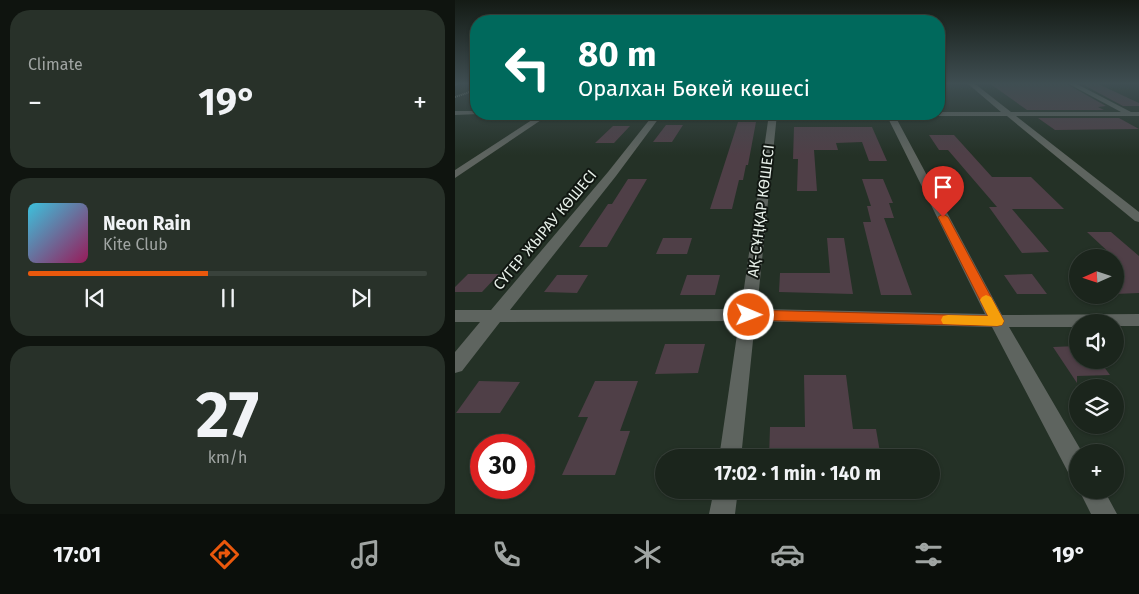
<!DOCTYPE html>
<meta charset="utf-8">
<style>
body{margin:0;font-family:"Fira Sans",sans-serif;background:#283129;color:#f1f3f6;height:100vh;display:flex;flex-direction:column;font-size:19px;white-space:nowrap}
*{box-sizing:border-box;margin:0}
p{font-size:16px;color:#a0a5a3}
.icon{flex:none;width:28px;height:28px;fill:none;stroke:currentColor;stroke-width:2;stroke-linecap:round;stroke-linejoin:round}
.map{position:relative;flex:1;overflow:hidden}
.side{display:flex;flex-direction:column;gap:10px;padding:10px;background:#0f140f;width:455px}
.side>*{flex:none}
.top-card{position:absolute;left:15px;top:15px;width:475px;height:105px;border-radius:20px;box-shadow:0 1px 4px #0004,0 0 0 1px #39423b;background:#00695c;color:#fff;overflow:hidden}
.needle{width:32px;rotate:267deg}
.tools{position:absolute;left:614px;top:249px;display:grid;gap:10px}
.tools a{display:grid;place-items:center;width:55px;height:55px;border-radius:50%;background:#1b251c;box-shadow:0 1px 4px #0004,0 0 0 1px #39423b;font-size:25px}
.speed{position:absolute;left:15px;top:434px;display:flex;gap:10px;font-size:25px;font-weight:700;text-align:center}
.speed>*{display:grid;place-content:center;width:65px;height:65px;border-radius:50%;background:#1b251c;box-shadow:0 1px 4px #0004,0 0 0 1px #39423b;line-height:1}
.speed .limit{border:8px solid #d22;background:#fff;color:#111}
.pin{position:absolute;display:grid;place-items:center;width:42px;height:42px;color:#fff;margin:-51px -21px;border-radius:50% 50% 50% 0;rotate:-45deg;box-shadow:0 0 5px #0007}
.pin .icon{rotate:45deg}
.me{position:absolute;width:55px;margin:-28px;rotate:91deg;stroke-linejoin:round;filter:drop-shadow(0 0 4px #0008)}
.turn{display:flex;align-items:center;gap:18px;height:105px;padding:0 25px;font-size:22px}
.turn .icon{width:65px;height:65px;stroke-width:2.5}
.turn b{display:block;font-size:35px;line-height:42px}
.big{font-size:38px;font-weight:700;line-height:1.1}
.side .widget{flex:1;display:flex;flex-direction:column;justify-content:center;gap:8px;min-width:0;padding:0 18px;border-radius:20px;background:#283129}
.side .dial{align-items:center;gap:0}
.dial b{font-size:65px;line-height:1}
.song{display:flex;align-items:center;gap:15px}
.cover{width:60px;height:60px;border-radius:8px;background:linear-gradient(135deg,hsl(190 70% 55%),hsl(330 70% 35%))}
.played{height:5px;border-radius:2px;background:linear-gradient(90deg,#ea580c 45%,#39423b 45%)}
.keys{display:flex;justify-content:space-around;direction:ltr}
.heat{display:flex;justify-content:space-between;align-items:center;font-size:28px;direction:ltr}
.trip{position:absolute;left:200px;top:449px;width:285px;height:50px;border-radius:25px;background:#1b251c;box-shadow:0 1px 4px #0004,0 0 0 1px #39423b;font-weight:700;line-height:50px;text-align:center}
.menu{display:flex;height:80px;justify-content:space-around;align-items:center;background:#0b0f0b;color:#a0a5a3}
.menu .icon{width:35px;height:35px}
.menu .on{color:#ea580c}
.menu b{font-size:22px;color:#f1f3f6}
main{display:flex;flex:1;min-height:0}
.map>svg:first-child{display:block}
.building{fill:#4f3f47}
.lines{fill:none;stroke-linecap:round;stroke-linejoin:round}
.path{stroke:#879289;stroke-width:2;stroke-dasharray:1 1;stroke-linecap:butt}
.street{fill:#5e645f;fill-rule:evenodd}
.secondary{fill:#79837a;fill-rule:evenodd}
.route{fill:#ea580c;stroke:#983908}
.slow{fill:#f59e0b}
.labels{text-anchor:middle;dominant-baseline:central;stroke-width:4;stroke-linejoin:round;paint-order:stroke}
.street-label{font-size:15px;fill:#e7f0e9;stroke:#111712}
</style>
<main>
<section class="side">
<div class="widget"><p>Climate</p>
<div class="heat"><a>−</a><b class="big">19°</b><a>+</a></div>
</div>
<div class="widget">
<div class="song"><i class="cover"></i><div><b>Neon Rain</b><p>Kite Club</p></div></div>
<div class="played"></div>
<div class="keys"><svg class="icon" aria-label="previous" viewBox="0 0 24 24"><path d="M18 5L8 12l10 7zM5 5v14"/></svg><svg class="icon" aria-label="pause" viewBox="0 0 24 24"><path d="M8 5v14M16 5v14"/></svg><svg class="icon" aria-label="next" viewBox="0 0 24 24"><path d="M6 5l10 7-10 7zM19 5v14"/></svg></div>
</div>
<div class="widget dial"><b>27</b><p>km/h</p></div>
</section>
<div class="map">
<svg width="684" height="514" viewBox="0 0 684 514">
<rect width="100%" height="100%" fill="#243126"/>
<path class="building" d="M534 83H610L651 106 643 107 649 110H572Z
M625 83H641L684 103V106H668Z
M583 118H664L684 129 600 130Z
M283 122H301L293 165H291L288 180H284L277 209H255Z
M211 125H228L217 142H198Z
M158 126H175L159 143H140Z
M339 127H417L432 161H414L407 142 381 143 383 150H359L362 191H342L343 159H338Z
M474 135H499L537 177H576L609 209H557L594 252 567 253 534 207H542L493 150H484Z
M173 179H192L152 247H124L153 204H157Z
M407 179H428L438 203H434L439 218H429L457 295H426L408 222H416L412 206H416Z
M632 232H656L684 256V293L660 294V258Z
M208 238H237L232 254H201Z
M372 238H389L398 294 324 292 325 273H375Z
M13 274H44L27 292H0V287Z
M577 274 592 294H562L549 275Z
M102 275H133L122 293 89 292Z
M232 275H265L260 295H225Z
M210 344H250L243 373 200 374Z
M622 346V360H644L655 375 622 376V383L598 347Z
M349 375H391L398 429H421L426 458H314L315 427H350Z
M24 381 65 382 45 413H1Z
M140 381H183L165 431H175L160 475H107L133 417H123Z"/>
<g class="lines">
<path class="path" d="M0 97 21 90"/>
<path class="street" d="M512 83H519L556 112H666L612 83H620L676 112H684V116H561L684 212V222L680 221 552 116H481L480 114H484V112H546Z
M0 111H21V114H24L0 115Z
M86 114H95L0 178V170Z
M199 114H207L161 176 55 310 286 309 314 114H322L302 309 530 314 431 114H439L547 315 684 314V326H660V322H622V327H554L627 452H622V477L614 474 537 327 300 321 286 458H264L284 321 45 322 7 371 0 373V352L25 322H0V310H36L153 172Z
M259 490H283L280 514H254Z
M624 490H649L662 514H636Z"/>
<path class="secondary" d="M0 83H5L0 86Z"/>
</g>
<linearGradient id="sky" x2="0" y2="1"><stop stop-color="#141b15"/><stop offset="0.54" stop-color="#3f4e52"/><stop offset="1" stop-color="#3f4e52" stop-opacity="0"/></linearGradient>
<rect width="684" height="155" fill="url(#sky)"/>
<path class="route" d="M488 214 493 217 549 321 547 325 542 326 294 320 289 319 287 315 289 312 294 310 533 316 483 217Z"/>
<path class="slow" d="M531 295 536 297 549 321 547 325 542 326 488 324 486 320 488 316 493 315 533 316 525 300 527 297Z"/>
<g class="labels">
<g class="street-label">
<text transform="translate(306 211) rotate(-83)">АҚ-СҰҢҚАР КӨШЕСІ</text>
<text transform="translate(90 230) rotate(-50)">СҮГЕР ЖЫРАУ КӨШЕСІ</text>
</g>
</g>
</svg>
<div class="tools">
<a><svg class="needle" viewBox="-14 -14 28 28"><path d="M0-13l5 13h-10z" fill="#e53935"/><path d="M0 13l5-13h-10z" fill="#a0a5a3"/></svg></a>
<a><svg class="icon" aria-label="sound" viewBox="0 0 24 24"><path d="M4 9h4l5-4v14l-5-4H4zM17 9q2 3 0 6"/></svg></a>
<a><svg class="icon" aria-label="layers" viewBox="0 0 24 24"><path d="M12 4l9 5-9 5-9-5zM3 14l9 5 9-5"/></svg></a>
<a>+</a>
</div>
<div class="speed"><div class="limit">30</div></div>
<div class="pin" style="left:488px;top:217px;background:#d93025"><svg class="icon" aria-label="arrive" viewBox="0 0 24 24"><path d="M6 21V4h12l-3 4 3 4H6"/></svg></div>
<svg class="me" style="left:294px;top:315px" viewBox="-20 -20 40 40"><circle r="17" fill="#ea580c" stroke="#fff" stroke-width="3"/><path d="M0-11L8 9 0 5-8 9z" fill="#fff"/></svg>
<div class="trip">17:02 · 1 min · 140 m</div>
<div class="top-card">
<div class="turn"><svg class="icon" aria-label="left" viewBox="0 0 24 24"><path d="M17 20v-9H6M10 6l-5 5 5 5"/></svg><div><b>80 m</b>Оралхан Бөкей көшесі</div></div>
</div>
</div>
</main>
<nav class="menu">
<b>17:01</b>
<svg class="icon on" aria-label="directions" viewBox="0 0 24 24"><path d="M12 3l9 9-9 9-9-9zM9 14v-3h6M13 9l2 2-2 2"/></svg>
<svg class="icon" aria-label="music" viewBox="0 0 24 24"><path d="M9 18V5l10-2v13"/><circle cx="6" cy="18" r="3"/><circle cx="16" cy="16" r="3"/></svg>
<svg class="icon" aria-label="phone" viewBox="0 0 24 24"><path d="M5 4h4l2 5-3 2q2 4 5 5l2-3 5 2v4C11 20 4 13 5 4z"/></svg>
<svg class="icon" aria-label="climate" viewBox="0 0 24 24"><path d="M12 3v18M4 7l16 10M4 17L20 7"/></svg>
<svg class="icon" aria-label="car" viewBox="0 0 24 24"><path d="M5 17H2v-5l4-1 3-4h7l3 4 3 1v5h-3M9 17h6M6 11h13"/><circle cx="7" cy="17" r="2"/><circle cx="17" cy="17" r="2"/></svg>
<svg class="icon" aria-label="filters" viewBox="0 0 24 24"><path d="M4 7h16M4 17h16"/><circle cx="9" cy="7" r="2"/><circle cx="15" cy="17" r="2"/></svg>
<b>19°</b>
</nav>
